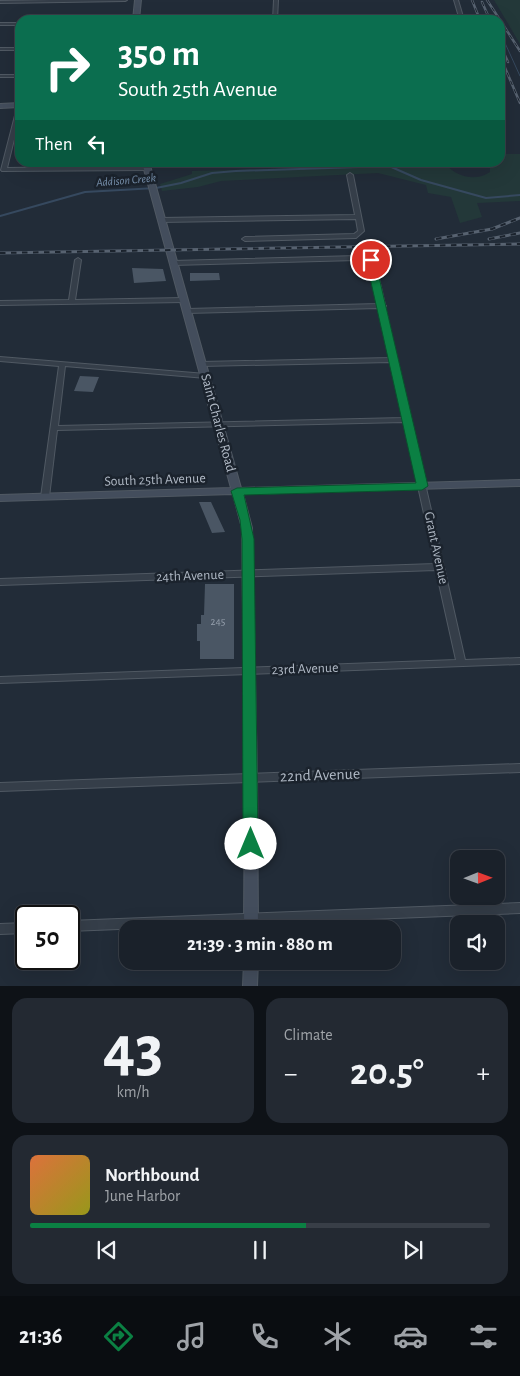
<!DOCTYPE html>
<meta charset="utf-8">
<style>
body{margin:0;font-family:"Alegreya Sans",sans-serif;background:#232932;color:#f1f3f6;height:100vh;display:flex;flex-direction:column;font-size:19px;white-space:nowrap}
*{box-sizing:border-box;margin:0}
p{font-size:16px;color:#9fa3a8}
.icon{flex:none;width:28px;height:28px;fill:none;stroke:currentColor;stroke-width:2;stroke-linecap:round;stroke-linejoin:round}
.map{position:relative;height:986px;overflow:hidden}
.panel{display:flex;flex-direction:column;gap:12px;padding:12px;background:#0e1217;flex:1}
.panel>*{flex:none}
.banner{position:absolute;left:15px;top:15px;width:490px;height:152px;border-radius:15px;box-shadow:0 5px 20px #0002,0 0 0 1px #383e47;background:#0b6e4f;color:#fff;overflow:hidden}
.needle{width:32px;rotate:89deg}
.fabs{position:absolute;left:450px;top:850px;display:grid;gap:10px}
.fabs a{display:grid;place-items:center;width:55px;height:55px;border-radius:10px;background:#1a212a;box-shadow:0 5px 20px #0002,0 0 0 1px #383e47;font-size:25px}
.speed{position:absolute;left:15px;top:905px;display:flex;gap:10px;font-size:25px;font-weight:700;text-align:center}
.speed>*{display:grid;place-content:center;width:65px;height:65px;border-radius:50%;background:#1a212a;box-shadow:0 5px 20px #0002,0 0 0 1px #383e47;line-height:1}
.speed .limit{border:2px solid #111;border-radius:8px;background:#fff;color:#111}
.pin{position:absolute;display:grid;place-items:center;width:42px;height:42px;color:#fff;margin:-21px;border:2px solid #fff;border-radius:50%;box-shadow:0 1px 5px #0007}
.me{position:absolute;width:55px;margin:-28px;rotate:0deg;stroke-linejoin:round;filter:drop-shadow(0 0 4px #0008)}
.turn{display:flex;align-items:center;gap:18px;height:105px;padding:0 20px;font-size:22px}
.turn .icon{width:65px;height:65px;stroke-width:2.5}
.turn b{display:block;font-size:35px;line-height:42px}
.then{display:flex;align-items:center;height:48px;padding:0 20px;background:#0003;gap:10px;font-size:19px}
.big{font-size:38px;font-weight:700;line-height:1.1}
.panel .card{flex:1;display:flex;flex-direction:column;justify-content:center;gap:8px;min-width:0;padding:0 18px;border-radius:15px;background:#232932}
.panel .dial{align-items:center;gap:0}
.dial b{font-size:65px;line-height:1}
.song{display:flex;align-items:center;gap:15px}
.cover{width:60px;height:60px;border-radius:8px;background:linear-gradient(135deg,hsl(20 70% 55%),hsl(60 70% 35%))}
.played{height:5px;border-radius:2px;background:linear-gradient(90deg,#0b8043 60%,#383e47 60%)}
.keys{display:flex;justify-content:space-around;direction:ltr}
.heat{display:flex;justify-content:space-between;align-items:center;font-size:28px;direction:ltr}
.panel .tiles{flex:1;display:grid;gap:12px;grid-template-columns:1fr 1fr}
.card:last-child{grid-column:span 2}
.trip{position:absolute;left:119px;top:920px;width:282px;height:50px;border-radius:15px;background:#1a212a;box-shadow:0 5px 20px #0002,0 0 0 1px #383e47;font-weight:700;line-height:50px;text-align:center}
.dock{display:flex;height:80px;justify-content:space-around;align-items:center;background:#0a0d11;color:#9fa3a8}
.dock .icon{width:35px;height:35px}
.dock .current{color:#0b8043}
.dock b{font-size:22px;color:#f1f3f6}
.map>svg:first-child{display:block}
.green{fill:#233839}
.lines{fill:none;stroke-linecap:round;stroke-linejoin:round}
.stream-far1{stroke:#36495f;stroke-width:1}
.stream{stroke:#36495f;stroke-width:2}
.building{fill:#4a5664}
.street-casing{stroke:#505963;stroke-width:2}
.secondary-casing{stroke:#505963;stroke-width:2}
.street{fill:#353e49;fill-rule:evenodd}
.secondary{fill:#434d5c;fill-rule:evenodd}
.rail-far1-casing{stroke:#576270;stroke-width:2.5}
.rail-casing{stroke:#576270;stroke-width:3}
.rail-far1{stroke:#1b232d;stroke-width:1;stroke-dasharray:4.5;stroke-linecap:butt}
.rail{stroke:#1b232d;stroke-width:2;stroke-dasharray:5.5;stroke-linecap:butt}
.route{fill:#0b8043;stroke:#07532c}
.labels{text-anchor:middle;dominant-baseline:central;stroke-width:5;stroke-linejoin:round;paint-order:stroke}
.number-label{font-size:11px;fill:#96a0ad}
.far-water-label{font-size:12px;font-style:italic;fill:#7891ad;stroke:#1b232d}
.street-label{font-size:14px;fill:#b0b9c5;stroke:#1b232d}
.near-street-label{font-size:16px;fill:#b0b9c5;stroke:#1b232d}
</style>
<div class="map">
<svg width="520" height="986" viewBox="0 0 520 986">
<rect width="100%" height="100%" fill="#222c38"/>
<path class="green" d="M494 0H520V44Z
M500 154H520V201L477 203 482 217 460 223 451 197 428 193 426 185 378 173 221 181 198 187 162 191 160 184 192 174V171L342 167 356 162 445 163C455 177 476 182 490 172V163L500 162Z"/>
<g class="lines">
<path class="stream-far1" d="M500 32 520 76"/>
<path class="stream" d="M0 216 85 192 156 188 181 183 212 173 236 171 389 166 421 180 486 198 520 195"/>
</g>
<path class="building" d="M132 268 163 269 166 281 134 283Z
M190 273H219L220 280 190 281Z
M80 376 99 377 93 392 74 391Z
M199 502H211L225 532 212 533Z
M205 584H234V659H200V641H197V624H201V615H204Z"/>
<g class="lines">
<g class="street-casing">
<path id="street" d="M50 0H127L125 1 0 3V1Z
M274 0H278L277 20H273Z
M454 0H458L464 20H309L311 19 459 17Z
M0 23H20V25H0Z
M0 48H20V50H0Z
M0 75H20V77H0Z
M18 104H20V115L7 168 147 166 150 168 147 170 2 171 1 170Z
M350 173 353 175 364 231 356 238 245 241 242 239 245 237 354 234 358 231 356 219 161 222 158 220 161 218 355 215 347 175Z
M357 256 371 258 375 262 385 305 386 306 385 307 465 660 520 658V664L0 683V677L456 660 436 570 0 585V579L435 564 404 422 57 430 49 497 45 499 41 497 59 366 0 361V357L206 374 209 376 206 378 65 366 58 426 403 418 391 362 202 366 199 364 202 362 390 358 379 308 187 313 184 311 187 309 378 304 369 262 367 261 357 260 173 265 170 263 173 261Z
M78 258 81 260 75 300 184 298 187 300 184 302 0 305V301L69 300 75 260Z
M520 764V772L0 791V783Z
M520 903V913L69 931V921Z
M26 923V933L0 934V924Z"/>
</g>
<g class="secondary-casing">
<path id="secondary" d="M135 0H141L139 20H133Z
M20 103V107L0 108V104Z
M142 162H149L241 488 520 480V486L243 494 252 528 257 778 258 929H244L245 778 242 528 233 494 0 501V495L231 488Z
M244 961H258L257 986H243Z"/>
</g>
<use href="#street" class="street"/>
<use href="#secondary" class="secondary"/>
<g class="rail-far1-casing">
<path id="rail-far1" d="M472 0 480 20
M487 0 500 20
M482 2 490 20
M500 20 520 51
M500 44 508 62
M500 56 520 103"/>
</g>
<g class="rail-casing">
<path id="rail" d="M436 239 492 229 520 218
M489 239 520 233
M0 253 520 244"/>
</g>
<use href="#rail-far1" class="rail-far1"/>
<use href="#rail" class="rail"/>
</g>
<path class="route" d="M371 257 375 260 428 486 422 490 244 495 254 539 258 844 256 849 251 851 245 849 243 844 242 539 240 520 231 491 237 488 416 483 366 260Z"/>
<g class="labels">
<g class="number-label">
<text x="218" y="621">245</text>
</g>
<g class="far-water-label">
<text transform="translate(126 180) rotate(-5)">Addison Creek</text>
</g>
<g class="street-label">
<text transform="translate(218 423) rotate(75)">Saint Charles Road</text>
<text transform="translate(155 480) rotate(-2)">South 25th Avenue</text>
<text transform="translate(436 548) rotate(78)">Grant Avenue</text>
<text transform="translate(190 576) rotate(-2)">24th Avenue</text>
<text transform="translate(305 669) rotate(-2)">23rd Avenue</text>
</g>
<g class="near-street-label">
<text transform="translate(320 775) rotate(-2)">22nd Avenue</text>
</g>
</g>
</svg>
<div class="fabs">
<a><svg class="needle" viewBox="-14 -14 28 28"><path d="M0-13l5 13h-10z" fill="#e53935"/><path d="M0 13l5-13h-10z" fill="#9fa3a8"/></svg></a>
<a><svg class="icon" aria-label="sound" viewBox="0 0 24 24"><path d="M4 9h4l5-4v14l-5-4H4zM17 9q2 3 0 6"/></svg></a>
</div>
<div class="speed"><div class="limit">50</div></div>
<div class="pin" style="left:371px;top:260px;background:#d93025"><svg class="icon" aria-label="arrive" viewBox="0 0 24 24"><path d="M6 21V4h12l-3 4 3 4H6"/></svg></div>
<svg class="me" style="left:251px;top:844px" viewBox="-20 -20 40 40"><circle r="19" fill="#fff"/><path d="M0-13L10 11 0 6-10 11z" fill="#0b8043"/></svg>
<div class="trip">21:39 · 3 min · 880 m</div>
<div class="banner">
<div class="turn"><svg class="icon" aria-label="right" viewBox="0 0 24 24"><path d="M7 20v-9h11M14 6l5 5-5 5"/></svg><div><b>350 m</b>South 25th Avenue</div></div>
<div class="then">Then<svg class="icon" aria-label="left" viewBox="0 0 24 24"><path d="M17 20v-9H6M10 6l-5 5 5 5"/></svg></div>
</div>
</div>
<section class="panel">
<div class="tiles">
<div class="card dial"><b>43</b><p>km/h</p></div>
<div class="card"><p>Climate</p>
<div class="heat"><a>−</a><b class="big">20.5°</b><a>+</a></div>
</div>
<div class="card">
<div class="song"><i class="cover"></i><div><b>Northbound</b><p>June Harbor</p></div></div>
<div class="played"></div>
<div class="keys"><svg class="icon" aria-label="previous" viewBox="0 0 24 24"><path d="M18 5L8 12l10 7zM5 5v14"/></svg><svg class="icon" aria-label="pause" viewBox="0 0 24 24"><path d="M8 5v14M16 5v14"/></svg><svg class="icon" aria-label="next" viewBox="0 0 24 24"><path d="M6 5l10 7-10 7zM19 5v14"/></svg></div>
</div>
</div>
</section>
<nav class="dock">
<b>21:36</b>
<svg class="icon current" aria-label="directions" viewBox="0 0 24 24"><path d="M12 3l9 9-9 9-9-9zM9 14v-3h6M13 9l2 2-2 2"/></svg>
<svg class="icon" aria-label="music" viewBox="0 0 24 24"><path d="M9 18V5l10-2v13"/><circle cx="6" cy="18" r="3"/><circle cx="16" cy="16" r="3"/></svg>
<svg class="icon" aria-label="phone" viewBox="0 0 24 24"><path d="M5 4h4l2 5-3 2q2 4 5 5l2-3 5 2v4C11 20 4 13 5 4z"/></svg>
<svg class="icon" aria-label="climate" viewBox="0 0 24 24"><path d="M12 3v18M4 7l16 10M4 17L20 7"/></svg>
<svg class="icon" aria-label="car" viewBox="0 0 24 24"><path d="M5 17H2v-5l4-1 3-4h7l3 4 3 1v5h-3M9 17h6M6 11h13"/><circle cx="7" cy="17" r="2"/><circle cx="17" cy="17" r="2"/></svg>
<svg class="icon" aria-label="filters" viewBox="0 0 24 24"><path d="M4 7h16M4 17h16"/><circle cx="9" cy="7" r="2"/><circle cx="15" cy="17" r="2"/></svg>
</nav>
